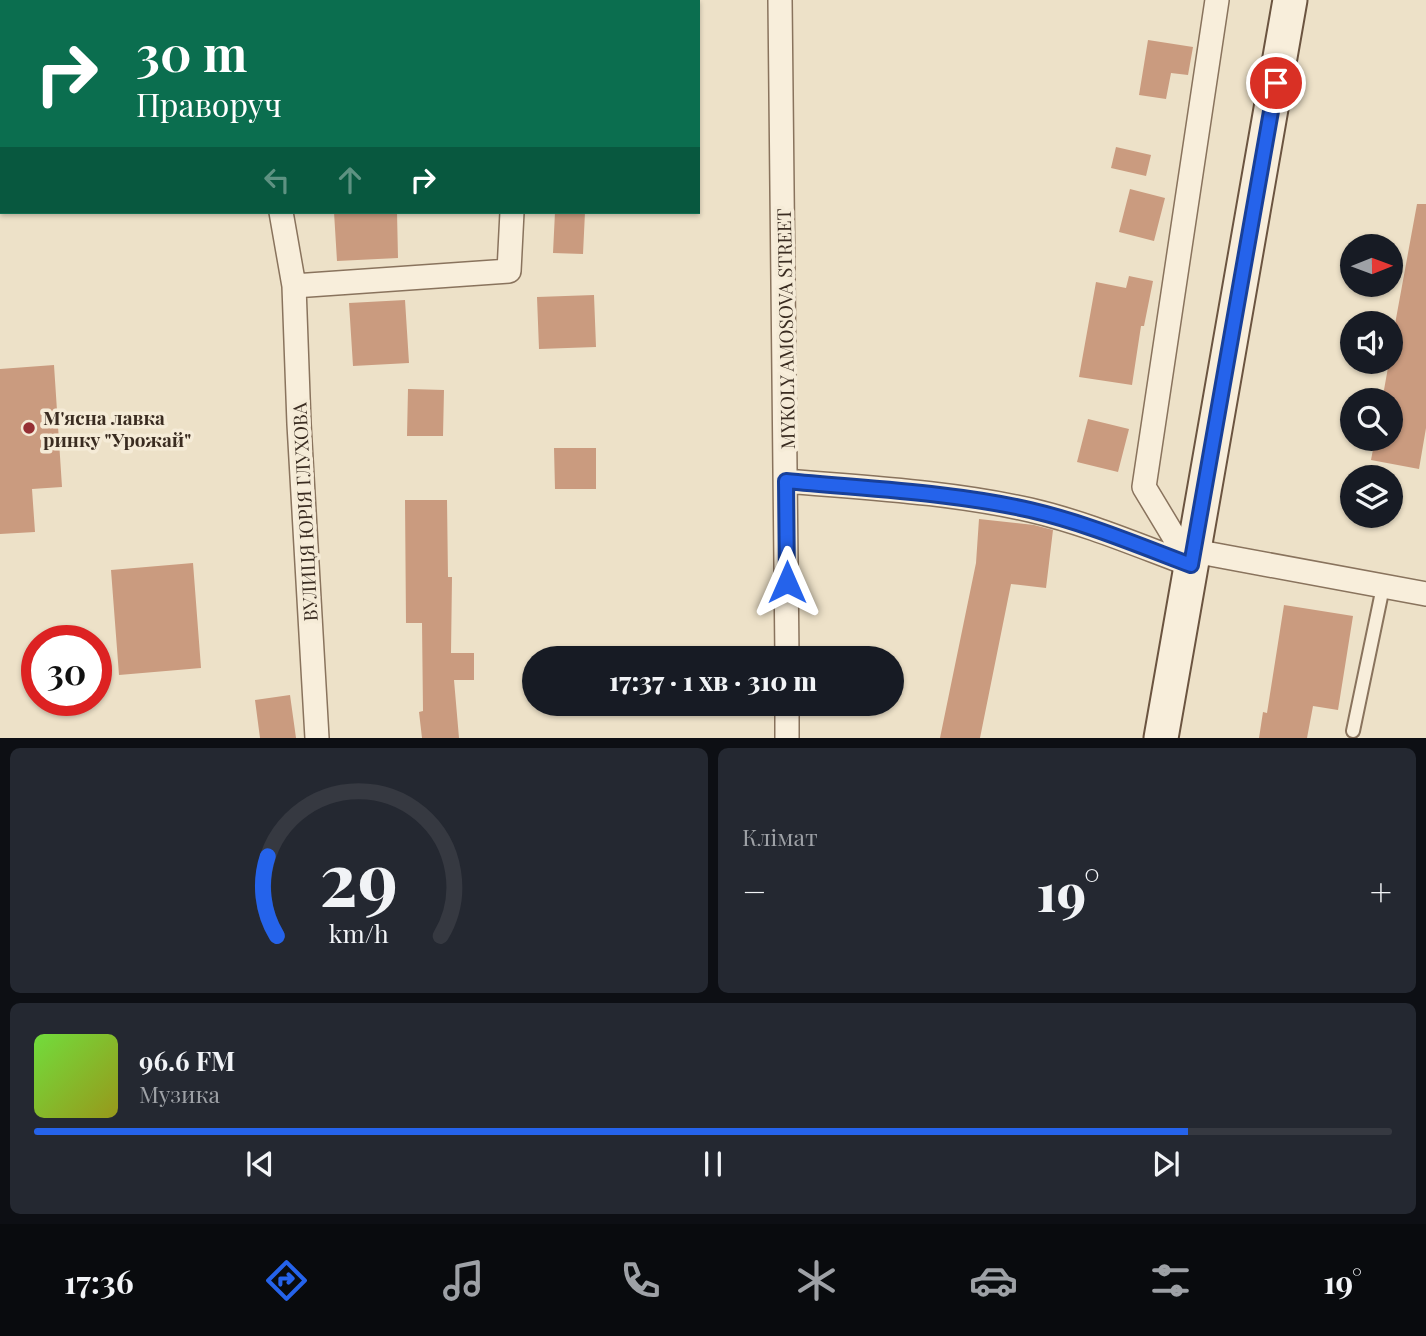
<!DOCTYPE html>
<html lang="uk">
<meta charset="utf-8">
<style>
body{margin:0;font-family:"Playfair Display",serif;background:#242831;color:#f1f3f6;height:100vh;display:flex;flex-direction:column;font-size:26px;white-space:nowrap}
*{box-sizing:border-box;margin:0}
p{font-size:23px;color:#9ea1a6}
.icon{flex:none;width:38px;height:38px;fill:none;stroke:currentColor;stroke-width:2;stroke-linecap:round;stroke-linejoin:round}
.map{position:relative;height:738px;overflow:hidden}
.sheet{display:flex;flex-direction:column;gap:10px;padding:10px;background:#0d0f14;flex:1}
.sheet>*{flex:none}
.guide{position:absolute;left:0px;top:0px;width:700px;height:214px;box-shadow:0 2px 5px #0004;background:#0b6e4f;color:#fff;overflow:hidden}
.needle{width:46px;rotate:89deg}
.tools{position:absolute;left:1340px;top:234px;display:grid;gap:14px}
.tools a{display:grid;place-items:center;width:63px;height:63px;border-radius:50%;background:#171b24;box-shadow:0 2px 5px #0004;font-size:35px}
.speed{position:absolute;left:21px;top:625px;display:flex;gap:14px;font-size:35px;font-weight:700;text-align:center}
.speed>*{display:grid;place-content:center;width:91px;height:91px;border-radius:50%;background:#171b24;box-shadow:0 2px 5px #0004;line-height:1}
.speed .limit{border:10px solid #d22;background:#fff;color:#111}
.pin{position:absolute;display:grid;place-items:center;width:60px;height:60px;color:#fff;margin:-30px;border:4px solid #fff;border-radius:50%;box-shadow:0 2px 7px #0007}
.me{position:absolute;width:77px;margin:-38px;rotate:0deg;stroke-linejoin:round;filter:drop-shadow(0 0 5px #0008)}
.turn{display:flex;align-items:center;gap:24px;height:147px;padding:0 21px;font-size:32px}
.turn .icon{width:91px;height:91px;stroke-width:2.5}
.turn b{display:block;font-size:49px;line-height:60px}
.lanes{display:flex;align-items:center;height:66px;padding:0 21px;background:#0003;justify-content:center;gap:35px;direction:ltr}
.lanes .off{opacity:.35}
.big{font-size:52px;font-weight:800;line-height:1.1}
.sheet .widget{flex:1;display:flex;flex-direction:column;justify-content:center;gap:10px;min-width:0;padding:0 24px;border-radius:10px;background:#242831}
.sheet .dial{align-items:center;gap:0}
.dial svg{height:182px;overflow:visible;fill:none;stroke:#363941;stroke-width:7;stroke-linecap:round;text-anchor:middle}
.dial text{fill:#f1f3f6;stroke:none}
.song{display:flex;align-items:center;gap:21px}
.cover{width:84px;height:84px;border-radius:10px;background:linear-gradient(135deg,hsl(100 70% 55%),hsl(60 70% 35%))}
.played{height:7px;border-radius:4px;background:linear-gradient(90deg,#2563eb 85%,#363941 85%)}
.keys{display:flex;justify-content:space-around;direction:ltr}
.heat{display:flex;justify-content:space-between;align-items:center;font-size:38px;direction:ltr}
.sheet .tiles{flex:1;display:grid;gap:10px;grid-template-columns:1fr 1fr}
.widget:last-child{grid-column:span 2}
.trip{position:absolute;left:522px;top:646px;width:382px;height:70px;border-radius:35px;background:#171b24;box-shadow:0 2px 5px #0004;font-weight:800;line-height:70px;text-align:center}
.tab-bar{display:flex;height:112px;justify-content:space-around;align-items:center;background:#090b0e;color:#9ea1a6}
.tab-bar .icon{width:49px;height:49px}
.tab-bar .current{color:#2563eb}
.tab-bar b{font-size:32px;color:#f1f3f6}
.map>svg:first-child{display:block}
.building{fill:#ca9b7f}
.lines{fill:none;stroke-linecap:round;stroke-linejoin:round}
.service-casing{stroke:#89735d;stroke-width:16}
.minor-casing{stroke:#89735d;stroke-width:26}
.secondary-casing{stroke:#6b5440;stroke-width:37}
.service{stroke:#f8eedb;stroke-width:12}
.minor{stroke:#f8eedb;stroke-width:23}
.secondary{stroke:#f8eedb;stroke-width:33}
.route-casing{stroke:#184099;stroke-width:18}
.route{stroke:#2563eb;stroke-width:12}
.poi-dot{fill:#963034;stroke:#f5ebd7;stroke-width:2.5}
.labels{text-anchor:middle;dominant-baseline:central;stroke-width:7;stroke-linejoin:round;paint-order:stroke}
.street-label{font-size:19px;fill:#3a2c21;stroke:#f5ebd7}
.poi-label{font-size:19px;font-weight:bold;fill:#3a2c21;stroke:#f5ebd7;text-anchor:start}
</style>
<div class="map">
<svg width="1426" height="738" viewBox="0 0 1426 738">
<rect width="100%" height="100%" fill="#ede1c8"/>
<path class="building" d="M1148 40 1193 47 1188 75 1171 73 1166 99 1139 95Z
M1116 147 1151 155 1146 176 1111 168Z
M1130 189 1165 198 1154 241 1119 232Z
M1417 204H1426V428L1419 469 1371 460 1375 439H1391V401H1382L1389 362H1391V346Z
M334 212H397L398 258 337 261Z
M555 212H585L583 254 553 253Z
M1129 276 1153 281 1144 326H1141L1132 385 1079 377 1096 282 1126 288Z
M594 295 596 347 539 349 537 297Z
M405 300 409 363 353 366 349 303Z
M54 365 62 487 32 489 35 532 0 534V369Z
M408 389 444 390 443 436H407Z
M1088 419 1129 429 1118 472 1077 462Z
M554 448H596V489H555Z
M405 500H447L448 577H452L451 653H474V680H454L459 738H422L419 712 423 711 422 623H406Z
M979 519 1034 525 1053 530 1046 588 1011 584 980 738H940L976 563Z
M193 563 201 668 119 675 111 570Z
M1284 605 1353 616 1338 710 1313 706 1307 738H1259L1263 712 1267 713Z
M290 695 296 738H260L255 700Z"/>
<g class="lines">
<g class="service-casing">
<path id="service" d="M63 0 64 2
M371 0V2
M0 8 2 12
M0 41H2
M1353 731 1383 587"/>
</g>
<g class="minor-casing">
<path id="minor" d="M780 0 787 658
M254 2V0
M522 2V0
M0 125H2
M281 212 294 286 299 424 317 738
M294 286 509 271 512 212
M786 481C868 488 950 492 1030 510 1086 523 1137 545 1191 565
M1194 551 1426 594
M1191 565 1144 487 1217 0
M787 704V738"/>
</g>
<g class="secondary-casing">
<path id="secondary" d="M1161 738 1290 0"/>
</g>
<use href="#service" class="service"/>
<use href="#minor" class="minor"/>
<use href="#secondary" class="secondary"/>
</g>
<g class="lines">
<g class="route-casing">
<path id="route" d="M787 582 786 481C868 489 950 492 1030 510 1086 523 1138 545 1191 565L1276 83"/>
</g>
<use href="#route" class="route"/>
</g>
<circle class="poi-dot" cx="29" cy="428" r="7"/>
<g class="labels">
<g class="street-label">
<text transform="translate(785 329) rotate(-91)">MYKOLY AMOSOVA STREET</text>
<text transform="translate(304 512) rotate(-93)">ВУЛИЦЯ ЮРІЯ ГЛУХОВА</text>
</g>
<g class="poi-label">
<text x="43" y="417">М'ясна лавка<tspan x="43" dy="22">ринку "Урожай"</tspan></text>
</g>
</g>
</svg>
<div class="tools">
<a><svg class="needle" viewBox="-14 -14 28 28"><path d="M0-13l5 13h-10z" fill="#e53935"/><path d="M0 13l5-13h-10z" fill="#9ea1a6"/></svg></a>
<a><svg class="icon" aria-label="sound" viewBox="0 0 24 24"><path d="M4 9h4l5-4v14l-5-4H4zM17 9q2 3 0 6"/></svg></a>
<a><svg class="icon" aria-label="search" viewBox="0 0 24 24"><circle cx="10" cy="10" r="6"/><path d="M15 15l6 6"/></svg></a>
<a><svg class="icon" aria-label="layers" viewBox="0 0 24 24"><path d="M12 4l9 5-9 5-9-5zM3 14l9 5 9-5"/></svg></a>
</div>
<div class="speed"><div class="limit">30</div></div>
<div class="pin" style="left:1276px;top:83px;background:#d93025"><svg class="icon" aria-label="arrive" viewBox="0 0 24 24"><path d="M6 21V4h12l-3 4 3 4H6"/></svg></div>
<svg class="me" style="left:787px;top:582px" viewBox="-20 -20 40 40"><path d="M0-17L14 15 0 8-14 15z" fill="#2563eb" stroke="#fff" stroke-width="4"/></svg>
<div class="trip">17:37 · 1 хв · 310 m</div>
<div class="guide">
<div class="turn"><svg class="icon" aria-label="right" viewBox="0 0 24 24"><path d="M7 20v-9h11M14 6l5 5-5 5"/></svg><div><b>30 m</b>Праворуч</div></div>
<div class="lanes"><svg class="icon off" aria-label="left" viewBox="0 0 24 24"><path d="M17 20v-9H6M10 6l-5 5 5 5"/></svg><svg class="icon off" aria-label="ahead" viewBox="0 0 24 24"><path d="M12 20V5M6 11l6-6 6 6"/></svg><svg class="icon" aria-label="right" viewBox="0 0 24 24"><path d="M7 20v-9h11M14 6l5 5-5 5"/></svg></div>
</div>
</div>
<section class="sheet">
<div class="tiles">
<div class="widget dial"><svg viewBox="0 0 100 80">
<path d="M14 69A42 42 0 1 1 86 69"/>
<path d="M14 69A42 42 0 0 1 10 34" stroke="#2563eb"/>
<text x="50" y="56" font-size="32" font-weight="700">29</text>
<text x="50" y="72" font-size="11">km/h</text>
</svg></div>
<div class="widget"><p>Клімат</p>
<div class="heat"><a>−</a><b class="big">19°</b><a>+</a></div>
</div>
<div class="widget">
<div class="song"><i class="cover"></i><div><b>96.6 FM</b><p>Музика</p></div></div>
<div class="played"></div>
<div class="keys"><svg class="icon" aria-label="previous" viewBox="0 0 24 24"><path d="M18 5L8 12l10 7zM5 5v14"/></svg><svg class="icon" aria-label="pause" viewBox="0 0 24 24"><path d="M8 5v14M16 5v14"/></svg><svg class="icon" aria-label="next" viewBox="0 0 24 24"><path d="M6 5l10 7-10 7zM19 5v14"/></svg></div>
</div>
</div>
</section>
<nav class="tab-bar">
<b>17:36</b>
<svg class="icon current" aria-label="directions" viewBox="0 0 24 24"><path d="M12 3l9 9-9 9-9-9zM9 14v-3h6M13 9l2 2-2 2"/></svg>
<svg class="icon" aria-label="music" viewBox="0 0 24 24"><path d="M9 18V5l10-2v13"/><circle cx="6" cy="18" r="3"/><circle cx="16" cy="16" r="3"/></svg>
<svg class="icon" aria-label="phone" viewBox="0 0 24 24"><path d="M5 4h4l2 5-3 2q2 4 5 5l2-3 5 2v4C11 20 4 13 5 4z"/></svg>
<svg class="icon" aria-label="climate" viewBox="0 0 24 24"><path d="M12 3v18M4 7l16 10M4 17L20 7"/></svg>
<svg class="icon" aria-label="car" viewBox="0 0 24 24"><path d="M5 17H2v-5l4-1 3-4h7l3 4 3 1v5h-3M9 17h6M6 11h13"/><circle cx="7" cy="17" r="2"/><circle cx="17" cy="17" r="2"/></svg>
<svg class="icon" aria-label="filters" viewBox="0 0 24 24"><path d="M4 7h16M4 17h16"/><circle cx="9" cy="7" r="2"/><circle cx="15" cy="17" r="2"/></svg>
<b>19°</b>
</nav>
